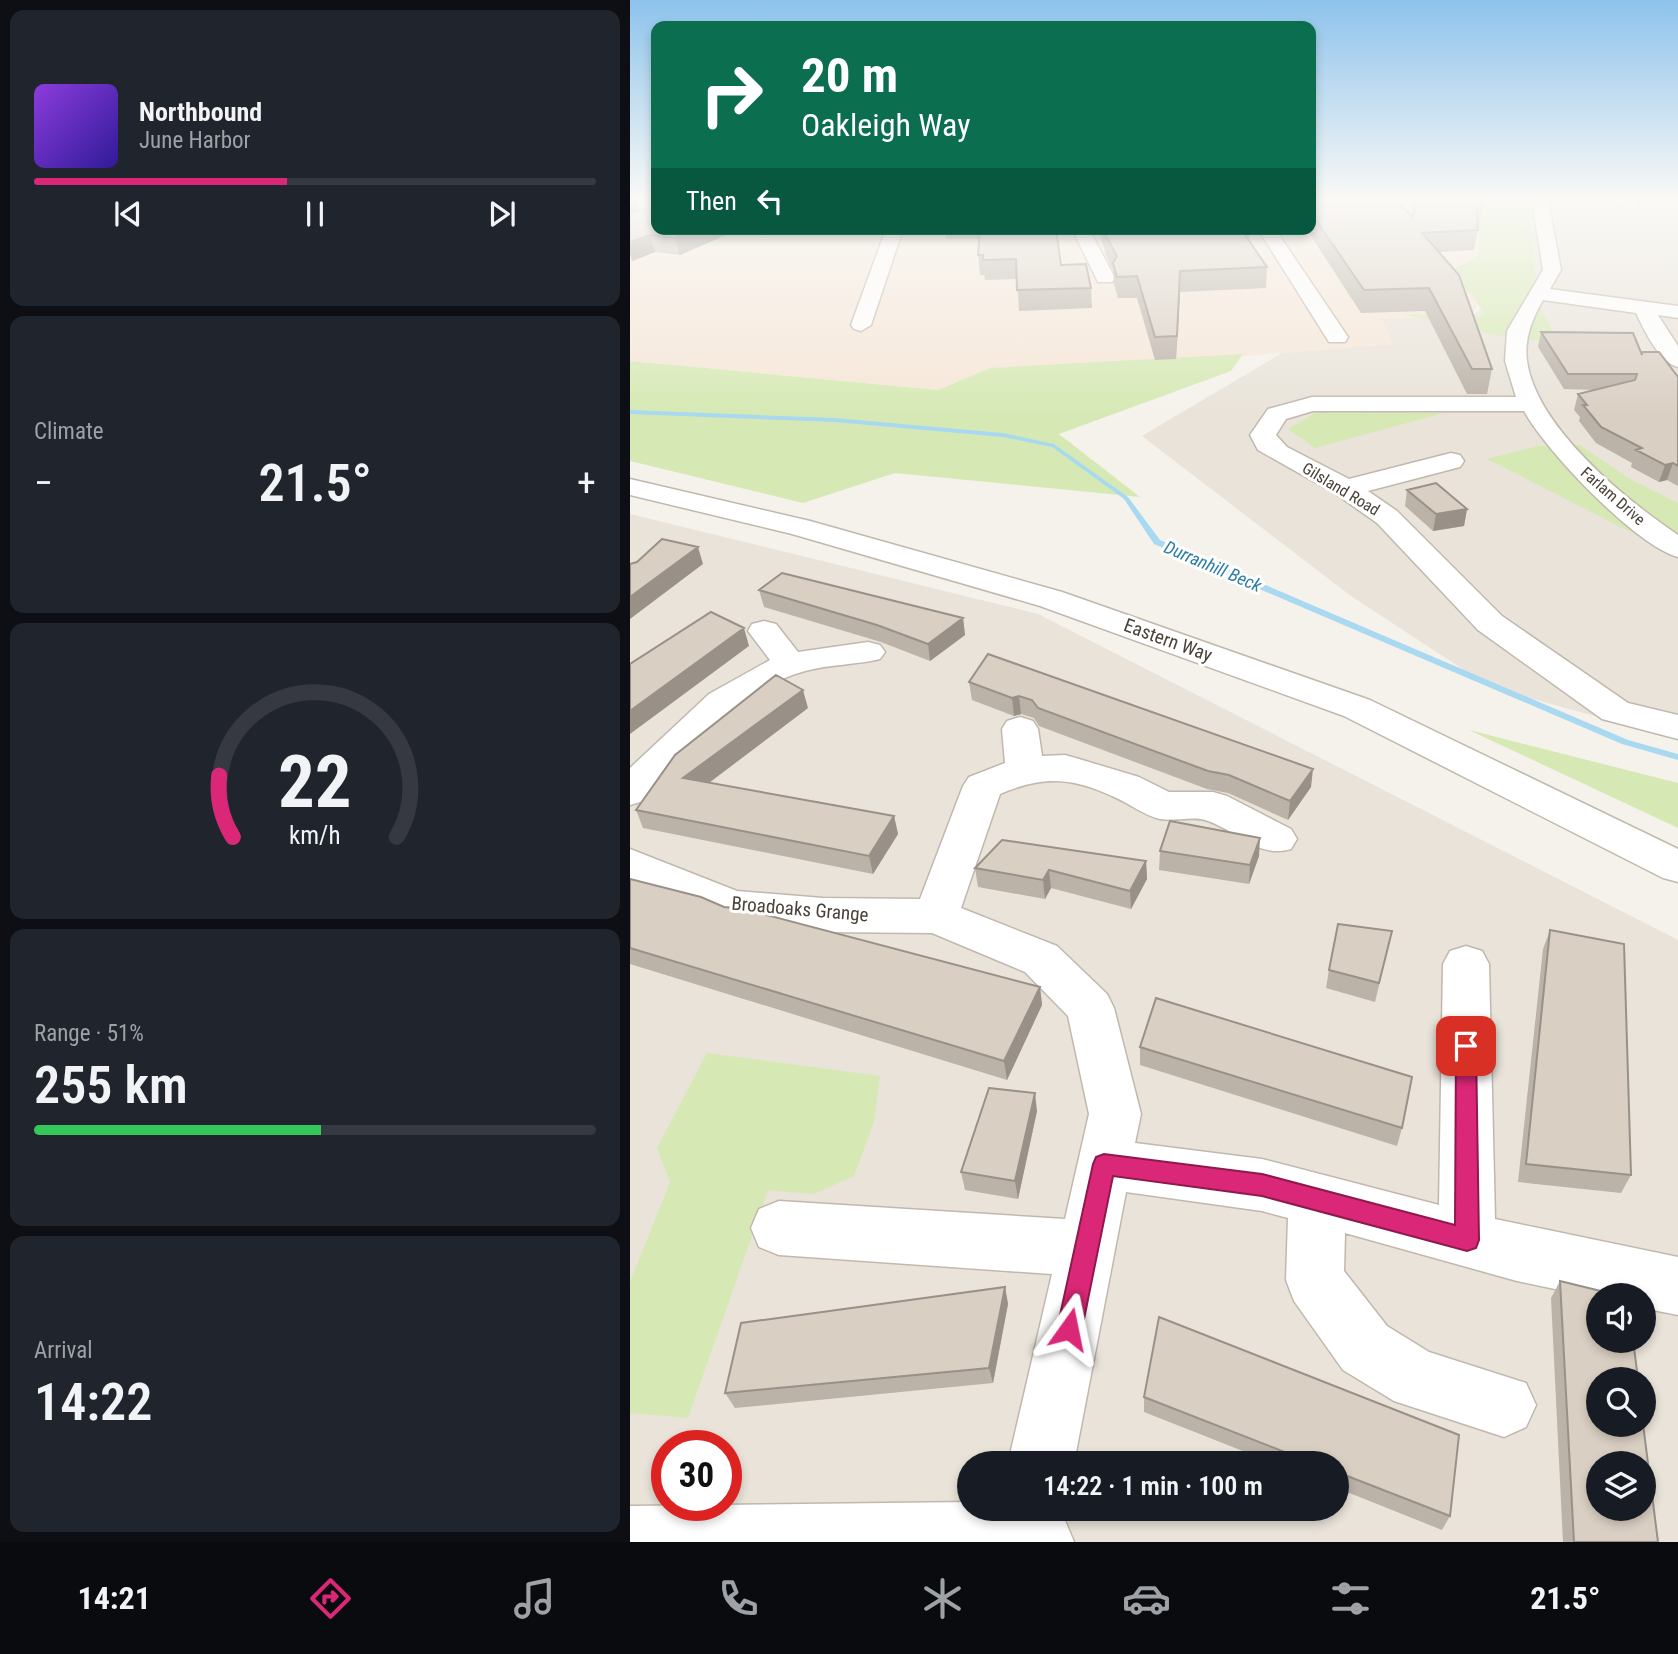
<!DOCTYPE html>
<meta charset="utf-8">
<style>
body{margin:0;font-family:"Roboto Condensed",sans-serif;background:#20242c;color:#f1f3f6;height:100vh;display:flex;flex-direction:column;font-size:26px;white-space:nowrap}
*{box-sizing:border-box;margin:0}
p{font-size:23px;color:#9ea1a6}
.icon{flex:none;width:38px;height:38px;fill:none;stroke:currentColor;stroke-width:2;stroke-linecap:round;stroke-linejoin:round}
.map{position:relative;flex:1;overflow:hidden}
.details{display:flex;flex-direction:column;gap:10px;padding:10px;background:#0d0f14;width:630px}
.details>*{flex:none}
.guide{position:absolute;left:21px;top:21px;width:665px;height:214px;border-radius:14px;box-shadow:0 4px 10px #0003;background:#0b6e4f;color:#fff;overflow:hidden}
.buttons{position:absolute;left:956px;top:1283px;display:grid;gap:14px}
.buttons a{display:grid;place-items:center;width:70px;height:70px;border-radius:50%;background:#171b24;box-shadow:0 4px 10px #0003;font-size:35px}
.speed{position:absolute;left:21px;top:1430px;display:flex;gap:14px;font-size:35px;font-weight:700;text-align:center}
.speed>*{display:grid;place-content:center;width:91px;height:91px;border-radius:50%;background:#171b24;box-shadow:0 4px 10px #0003;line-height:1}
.speed .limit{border:10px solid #d22;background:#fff;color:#111}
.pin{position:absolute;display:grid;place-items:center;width:60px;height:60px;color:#fff;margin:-30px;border-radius:14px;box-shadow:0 4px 10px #0006}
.me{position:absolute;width:77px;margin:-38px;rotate:12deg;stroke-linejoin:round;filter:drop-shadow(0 0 5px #0008)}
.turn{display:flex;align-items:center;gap:24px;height:147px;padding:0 35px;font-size:32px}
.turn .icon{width:91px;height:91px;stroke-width:2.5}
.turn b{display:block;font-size:49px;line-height:60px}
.then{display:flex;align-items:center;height:66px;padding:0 35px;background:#0003;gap:14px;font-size:26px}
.big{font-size:52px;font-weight:600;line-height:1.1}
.details .card{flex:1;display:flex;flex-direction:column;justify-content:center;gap:10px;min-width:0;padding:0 24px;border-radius:14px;background:#20242c}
.details .dial{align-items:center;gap:0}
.dial svg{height:182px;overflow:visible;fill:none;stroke:#363941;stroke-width:7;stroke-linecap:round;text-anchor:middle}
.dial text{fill:#f1f3f6;stroke:none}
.song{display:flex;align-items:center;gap:21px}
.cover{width:84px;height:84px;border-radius:10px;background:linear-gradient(135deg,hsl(270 70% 55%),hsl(250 70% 35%))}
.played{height:7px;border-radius:4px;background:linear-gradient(90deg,#db2777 45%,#363941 45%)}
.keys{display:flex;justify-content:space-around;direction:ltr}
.heat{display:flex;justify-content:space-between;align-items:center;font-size:38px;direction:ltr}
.charge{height:10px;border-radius:5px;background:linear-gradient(90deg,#34c759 51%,#363941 0)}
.trip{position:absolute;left:327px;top:1451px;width:392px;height:70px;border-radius:35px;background:#171b24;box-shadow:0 4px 10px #0003;font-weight:600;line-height:70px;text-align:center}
.menu{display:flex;height:112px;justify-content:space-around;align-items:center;background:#090b0e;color:#9ea1a6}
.menu .icon{width:49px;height:49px}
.menu .on{color:#db2777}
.menu b{font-size:32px;color:#f1f3f6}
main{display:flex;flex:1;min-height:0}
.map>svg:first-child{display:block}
.residential{fill:#e9e3d9;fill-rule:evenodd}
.commercial{fill:#f6e6d7}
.green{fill:#d6e9b4}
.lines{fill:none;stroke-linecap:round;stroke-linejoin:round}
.stream{fill:#a8d9f1;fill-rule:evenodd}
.minor-casing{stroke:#c1b8ad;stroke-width:3}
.tertiary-casing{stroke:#c1b8ad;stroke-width:3}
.minor{fill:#fff;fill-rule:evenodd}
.tertiary{fill:#fff;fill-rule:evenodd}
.wall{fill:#bbb2a8}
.shaded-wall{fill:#999188}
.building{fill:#dacfc3;stroke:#999188;stroke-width:2;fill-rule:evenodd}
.route{fill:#db2777;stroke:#8e194d;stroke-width:2}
.labels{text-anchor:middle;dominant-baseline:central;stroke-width:6;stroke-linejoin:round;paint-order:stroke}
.far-street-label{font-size:16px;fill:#4a4238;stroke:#fff}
.far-water-label{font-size:18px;font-style:italic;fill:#2d7da6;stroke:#fff}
.street-label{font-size:19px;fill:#4a4238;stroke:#fff}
</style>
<main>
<section class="details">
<div class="card">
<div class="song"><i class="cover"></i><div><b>Northbound</b><p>June Harbor</p></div></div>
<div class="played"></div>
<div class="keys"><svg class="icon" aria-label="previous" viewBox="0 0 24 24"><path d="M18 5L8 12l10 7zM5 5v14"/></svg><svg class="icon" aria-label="pause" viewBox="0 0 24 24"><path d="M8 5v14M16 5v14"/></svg><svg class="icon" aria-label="next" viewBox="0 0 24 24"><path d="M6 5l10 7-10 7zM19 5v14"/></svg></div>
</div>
<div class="card"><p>Climate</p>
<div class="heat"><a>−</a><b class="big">21.5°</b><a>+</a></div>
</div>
<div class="card dial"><svg viewBox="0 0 100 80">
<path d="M14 69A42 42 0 1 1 86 69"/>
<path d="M14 69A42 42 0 0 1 8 42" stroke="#db2777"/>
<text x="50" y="56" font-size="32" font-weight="700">22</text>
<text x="50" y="72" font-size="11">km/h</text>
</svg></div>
<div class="card"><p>Range · 51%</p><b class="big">255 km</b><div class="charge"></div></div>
<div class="card"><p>Arrival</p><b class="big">14:22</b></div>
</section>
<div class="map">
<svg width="1048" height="1542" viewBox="0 0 1048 1542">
<rect width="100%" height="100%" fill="#f5f1eb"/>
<path class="residential" d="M899 200H1048V739L860 687 721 596 512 436 652 353 762 344 751 319 843 316 892 266Z
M0 514 408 614 1048 940V1542H0ZM968 1295H1013V1340H968ZM968 1379H1013V1424H968ZM37 1446H96V1505H37ZM340 1463H707V1508H340ZM968 1463H1013V1508H968Z"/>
<path class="commercial" d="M0 200H26V229H681V200H865L869 236 843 316 752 319 763 344 539 362 360 368 308 390 0 361Z"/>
<path class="green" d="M848 200H902L906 299 929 343 860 334 772 314 856 316 840 293 824 283 825 269 849 255Z
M613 354 601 371 429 434 510 497 265 473 173 503 0 461V361L308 390 360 368Z
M687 412 814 413 685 448 658 429Z
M950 445 998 478 1048 503V556L857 459 907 446Z
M839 730 1048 783V828Z
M77 1053 250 1076 244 1122 224 1176 184 1194 138 1190 58 1418 0 1413V1282L40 1182 27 1148Z"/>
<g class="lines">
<path class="stream" d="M0 410 205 418 373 433 424 444 498 497 530 540 998 740 1048 754V760L992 744 524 544 494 499 422 447 373 437 205 422 0 414Z"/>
<g class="minor-casing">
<path id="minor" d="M902 200H918L931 270 920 289 1048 306V318L1028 315 1048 346V367C1029 362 1014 330 1006 313L913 300C902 319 894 339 897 361 906 427 996 500 1048 535V557C1006 546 915 450 894 411H683L656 419 646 435 657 447 719 479 821 453 830 455 834 461 830 467 738 491 767 511 872 616 998 703 1048 715V739L972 719 848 630 747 523 706 494 628 450 620 435 638 409 682 397H886L875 361 877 331 913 270Z
M975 200H1003L1010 205 1002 210Z
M256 229H273L241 325 231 331 224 329 221 325Z
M442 229H459L485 278 482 282H468Z
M628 229H645L718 337 715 342H699Z
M134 621 146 624 168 652 238 642 250 645 255 652 250 659C226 665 200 664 175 671 108 689 59 752 14 801L0 805V768L79 694 140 660 118 631 122 624Z
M390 717 403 721 408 729 412 756 435 755 449 759 509 777 539 792H583L597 796 661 829 667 839 661 849C629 859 607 831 578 821 564 815 545 822 530 819 513 815 499 803 482 796 440 777 412 776 370 794L331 908 427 946 477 994 484 1008 511 1114 505 1143 632 1159 809 1205 813 964 820 951 836 946 852 951 859 964 865 1219 1048 1257V1315L1013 1308V1295H968V1298L887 1281 715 1233 714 1271 757 1326 799 1352 896 1383 906 1405 896 1427 874 1437 764 1401 713 1370 664 1301 656 1280 658 1218 632 1211 496 1192 444 1463H378L422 1274 149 1255 129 1247 121 1228 129 1209 149 1201 435 1219 459 1114 438 1016 395 972 302 933 193 932 102 923 0 881V849L107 891 193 898 290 899 333 786 339 777 375 763 372 729 377 721Z
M340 1502V1508H412L434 1518 444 1542H0V1506Z"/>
</g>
<g class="tertiary-casing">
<path id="tertiary" d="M0 479 180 521 432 592 740 700 1048 849V882L1033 878 714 716 410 606 162 534 0 495Z"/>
</g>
<use href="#minor" class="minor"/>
<use href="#tertiary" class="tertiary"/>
</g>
<path class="wall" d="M0 200H7L10 210 26 229H110L50 255 25 252 2 261 0 255Z
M681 200 783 217 852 208 844 250 809 252 862 369 857 394H837L795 311 731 313 679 233 672 229H681Z
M315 229H426L431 265 461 288 462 308 389 311 387 279 355 280 354 275H350L348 255 349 239H316Z
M469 229H619V240L637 267 636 288 550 292 546 359 525 360 507 298H488L484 284 483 270 476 256Z
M911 332 1012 355 1048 377V486L1037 480 1029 482 1001 467 1002 463 966 443 949 421 950 417 944 410 948 394 966 390 934 389 908 347Z
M777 490 837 509 834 526 803 531 775 506Z
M129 590 333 618 335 635 300 661 251 642 134 607Z
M358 654 681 787 658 820 598 793 577 789 409 726 404 718 391 714 384 716 342 700 339 682Z
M178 708 79 783 264 816 268 834 243 874 13 828 6 810Z
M530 851 629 856 619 884 529 870Z
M516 861 517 879 501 909 421 888 415 899 348 887 345 868Z
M0 879 94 907 410 987 412 1005 377 1080 0 964Z
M920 930 1001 1175 991 1193 888 1182 913 949Z
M762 931 745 1002 696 988 699 970Z
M510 1047 772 1128 767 1146 510 1065Z
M407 1111 388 1199 335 1190 331 1172Z
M930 1281 1028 1542H933L921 1298Z
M375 1287 378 1304 363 1383 105 1408 95 1393Z
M529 1317 829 1435 820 1516 812 1530 707 1488V1463H643L514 1412V1397Z"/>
<path class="shaded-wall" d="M0 200H7L11 213 0 217Z
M66 229H110L50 255 45 238Z
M20 235 25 252 2 261 0 253V242Z
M550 271V292L546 359 547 336Z
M1043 463 1037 480 1029 482 1035 465Z
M837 509 834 526 803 531 806 514Z
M68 547 73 564 0 619V597Z
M333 618 335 635 300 661 298 644Z
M114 628 119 646 0 734V711Z
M173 690 178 708 60 797 53 778Z
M389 696 391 714 384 716 382 698Z
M683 769 681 787 658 820 660 801Z
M264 816 268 834 243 874 239 856Z
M630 838 629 856 619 884 620 865Z
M516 861 517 879 501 909 500 891Z
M419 870 421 888 415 899 413 880Z
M410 987 412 1005 377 1080 374 1061Z
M405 1093 407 1111 388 1199 385 1181Z
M375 1287 378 1304 363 1383 359 1368Z"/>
<path class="building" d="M24 200H26V229H66L45 238 20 235 0 242V213L22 207Z
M681 200H764L783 217 785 200H852V208H846L848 230 792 233 829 275 862 369H842L799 288 734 290 681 213Z
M350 229H426L431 265 456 264 461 288 387 290 386 259 353 260V255H348Z
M474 229H611L637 267 550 271 547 336 525 337 507 276 487 277 483 263 487 256 476 236Z
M911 332 1003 333 1012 355V352H1029L1048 377V466L1043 463 1035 465 1006 450 1012 448 971 427 953 405H957L948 394 1005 380 1007 374H938Z
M806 483 837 509 806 514 777 490Z
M32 539 68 547 0 597V564L7 562Z
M152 573 333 618 298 644 247 625 129 590Z
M81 612 114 628 0 711V664Z
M358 654 683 769 660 801 599 775 578 771 408 708 402 700 389 696 382 698 339 682Z
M146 675 173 690 53 778 264 816 239 856 6 810 45 755Z
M540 821 630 838 620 865 530 851Z
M372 840 516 861 500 891 419 870 413 880 345 868Z
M0 879 71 897 94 907 114 909 410 987 374 1061 0 948Z
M708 924 762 931 749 983 699 970Z
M920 930 994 944 1001 1175 896 1164Z
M526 998 782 1077 772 1128 510 1047Z
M359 1088 405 1093 385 1181 331 1172Z
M930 1281 987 1295H968V1340H1003L1008 1379H968V1424H1013L1028 1542H944ZM968 1463H1013V1508H968Z
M375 1287 359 1368 95 1393 111 1323Z
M529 1317 829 1435 820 1516 707 1472V1463H683L514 1397Z"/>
<linearGradient id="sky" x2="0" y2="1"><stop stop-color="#8ec3ec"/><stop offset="0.48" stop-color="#faf9f6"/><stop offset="1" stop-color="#faf9f6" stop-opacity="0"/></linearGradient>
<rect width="1048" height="416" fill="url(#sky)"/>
<path class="route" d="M836 1038 843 1040 846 1046 849 1240 846 1248 837 1251 632 1196 483 1176 452 1329 448 1338 439 1341 430 1338 427 1329 463 1164 466 1157 474 1154 632 1174 825 1225 826 1046 829 1040Z"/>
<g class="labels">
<g class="far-street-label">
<text transform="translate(711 489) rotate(31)">Gilsland Road</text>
<text transform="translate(983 496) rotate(41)">Farlam Drive</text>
</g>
<g class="far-water-label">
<text transform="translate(583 566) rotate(23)">Durranhill Beck</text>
</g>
<g class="street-label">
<text transform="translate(538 640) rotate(20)">Eastern Way</text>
<text transform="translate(170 909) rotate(5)">Broadoaks Grange</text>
</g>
</g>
</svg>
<div class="buttons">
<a><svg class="icon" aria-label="sound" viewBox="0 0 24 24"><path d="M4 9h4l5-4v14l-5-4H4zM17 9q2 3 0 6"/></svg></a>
<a><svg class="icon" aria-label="search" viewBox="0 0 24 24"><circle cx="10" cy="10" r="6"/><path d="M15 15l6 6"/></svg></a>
<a><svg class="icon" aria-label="layers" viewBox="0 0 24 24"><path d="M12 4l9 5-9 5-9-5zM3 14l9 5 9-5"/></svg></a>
</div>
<div class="speed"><div class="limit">30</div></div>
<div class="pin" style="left:836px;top:1046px;background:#d93025"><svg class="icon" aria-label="arrive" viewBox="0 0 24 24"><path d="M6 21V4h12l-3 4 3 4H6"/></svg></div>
<svg class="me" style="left:439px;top:1329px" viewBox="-20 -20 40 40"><path d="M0-17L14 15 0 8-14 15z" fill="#db2777" stroke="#fff" stroke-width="4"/></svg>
<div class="trip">14:22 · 1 min · 100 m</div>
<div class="guide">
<div class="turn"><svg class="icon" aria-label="right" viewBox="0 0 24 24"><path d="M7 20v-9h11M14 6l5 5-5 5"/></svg><div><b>20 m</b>Oakleigh Way</div></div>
<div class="then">Then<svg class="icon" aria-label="left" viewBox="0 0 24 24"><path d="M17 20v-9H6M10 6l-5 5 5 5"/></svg></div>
</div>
</div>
</main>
<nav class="menu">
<b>14:21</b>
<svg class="icon on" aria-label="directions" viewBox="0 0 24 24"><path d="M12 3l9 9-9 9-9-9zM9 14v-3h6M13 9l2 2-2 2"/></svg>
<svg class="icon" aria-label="music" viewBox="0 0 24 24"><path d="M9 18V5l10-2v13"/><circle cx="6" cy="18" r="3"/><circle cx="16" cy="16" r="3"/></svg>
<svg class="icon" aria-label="phone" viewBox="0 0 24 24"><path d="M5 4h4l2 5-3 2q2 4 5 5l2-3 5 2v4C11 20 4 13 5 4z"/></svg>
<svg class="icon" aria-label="climate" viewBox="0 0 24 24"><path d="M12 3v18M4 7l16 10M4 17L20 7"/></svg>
<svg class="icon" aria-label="car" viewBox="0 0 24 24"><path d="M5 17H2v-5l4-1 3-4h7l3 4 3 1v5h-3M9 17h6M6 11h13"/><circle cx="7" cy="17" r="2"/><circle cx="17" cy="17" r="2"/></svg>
<svg class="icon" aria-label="filters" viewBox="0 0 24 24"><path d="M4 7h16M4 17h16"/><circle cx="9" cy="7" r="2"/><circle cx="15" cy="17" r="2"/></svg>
<b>21.5°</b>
</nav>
